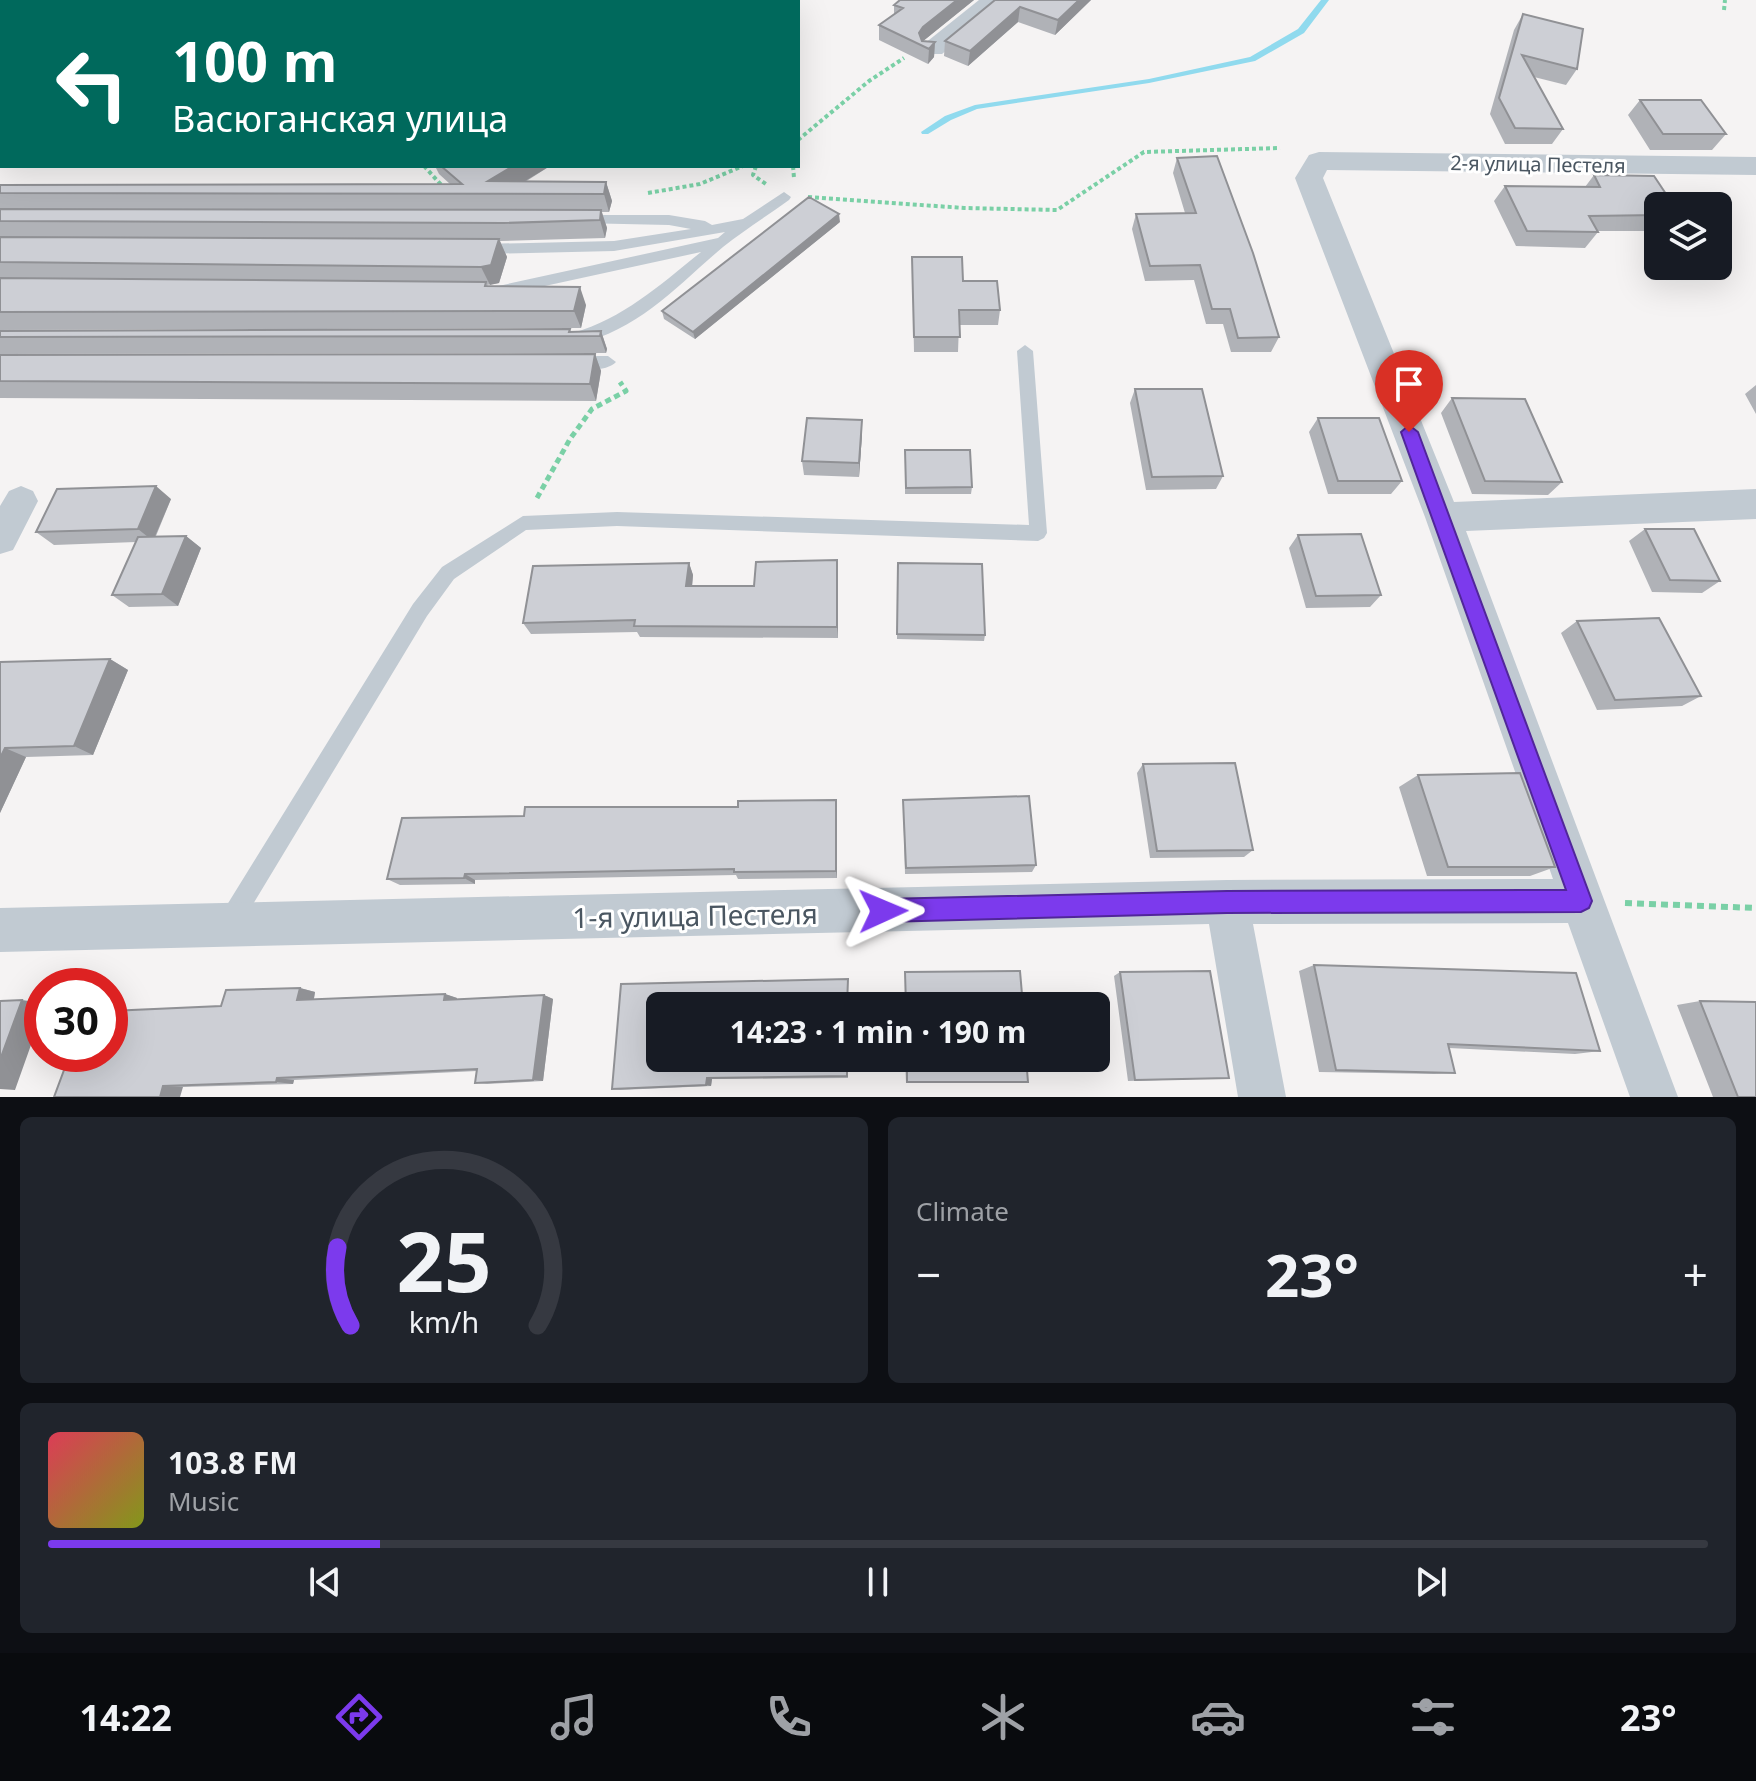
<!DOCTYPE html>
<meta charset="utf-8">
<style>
body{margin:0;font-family:"Noto Sans",sans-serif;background:#20242c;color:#f1f3f6;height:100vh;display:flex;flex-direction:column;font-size:30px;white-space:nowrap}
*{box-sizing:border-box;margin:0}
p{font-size:26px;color:#9ea1a6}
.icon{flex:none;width:44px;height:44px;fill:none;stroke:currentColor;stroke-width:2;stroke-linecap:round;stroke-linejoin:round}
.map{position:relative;height:1097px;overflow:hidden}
.details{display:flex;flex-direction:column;gap:20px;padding:20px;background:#0d0f14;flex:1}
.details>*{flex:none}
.top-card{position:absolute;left:0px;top:0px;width:800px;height:168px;box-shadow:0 8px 32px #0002;background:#00695c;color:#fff;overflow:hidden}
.tools{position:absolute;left:1644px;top:192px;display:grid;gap:16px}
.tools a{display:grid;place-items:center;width:88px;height:88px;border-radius:12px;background:#171b24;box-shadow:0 8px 32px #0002;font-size:40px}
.speed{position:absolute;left:24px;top:968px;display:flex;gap:16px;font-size:40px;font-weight:700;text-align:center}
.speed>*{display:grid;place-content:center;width:104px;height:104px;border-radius:50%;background:#171b24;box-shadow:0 8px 32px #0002;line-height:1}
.speed .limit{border:12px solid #d22;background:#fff;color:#111}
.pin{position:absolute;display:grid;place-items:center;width:68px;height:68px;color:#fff;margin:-82px -34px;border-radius:50% 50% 50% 0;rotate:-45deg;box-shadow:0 0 8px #0007}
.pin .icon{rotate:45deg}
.me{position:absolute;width:88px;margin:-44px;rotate:89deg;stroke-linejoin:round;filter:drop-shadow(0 0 6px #0008)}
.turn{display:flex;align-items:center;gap:28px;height:168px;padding:0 40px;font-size:36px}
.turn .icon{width:104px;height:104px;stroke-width:2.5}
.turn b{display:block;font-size:56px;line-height:68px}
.big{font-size:60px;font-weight:700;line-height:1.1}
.details .card{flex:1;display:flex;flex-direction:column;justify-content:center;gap:12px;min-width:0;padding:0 28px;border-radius:12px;background:#20242c}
.details .dial{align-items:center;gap:0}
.dial svg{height:208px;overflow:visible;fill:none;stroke:#363941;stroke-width:7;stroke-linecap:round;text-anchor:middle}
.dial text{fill:#f1f3f6;stroke:none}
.song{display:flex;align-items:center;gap:24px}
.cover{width:96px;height:96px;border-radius:12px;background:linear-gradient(135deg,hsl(350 70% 55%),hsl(70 70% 35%))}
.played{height:8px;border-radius:4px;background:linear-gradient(90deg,#7c3aed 20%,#363941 20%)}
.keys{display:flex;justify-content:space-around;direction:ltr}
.heat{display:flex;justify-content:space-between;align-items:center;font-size:44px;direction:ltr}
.details .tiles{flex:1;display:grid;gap:20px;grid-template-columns:1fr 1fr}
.card:last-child{grid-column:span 2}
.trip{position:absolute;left:646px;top:992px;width:464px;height:80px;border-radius:12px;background:#171b24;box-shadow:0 8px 32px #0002;font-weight:700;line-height:80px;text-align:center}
.tabs{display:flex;height:128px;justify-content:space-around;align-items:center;background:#090b0e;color:#9ea1a6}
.tabs .icon{width:56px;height:56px}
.tabs .selected{color:#7c3aed}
.tabs b{font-size:36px;color:#f1f3f6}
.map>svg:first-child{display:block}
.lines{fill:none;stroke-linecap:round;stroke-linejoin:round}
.stream{fill:#90daee;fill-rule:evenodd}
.path-far2{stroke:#7ad0a6;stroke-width:4;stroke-dasharray:4 3;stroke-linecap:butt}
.path-far1{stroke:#7ad0a6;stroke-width:5;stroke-dasharray:6 4;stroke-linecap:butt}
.path{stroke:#7ad0a6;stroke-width:6;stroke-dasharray:7 5;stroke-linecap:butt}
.lane{fill:#c1cad2;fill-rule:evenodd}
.street{fill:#c1cad2;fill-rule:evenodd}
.wall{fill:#b0b2b7}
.shaded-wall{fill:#909195}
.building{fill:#cdcfd5;stroke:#909195;stroke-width:2}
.route{fill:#7c3aed;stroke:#51269a;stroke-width:2}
.labels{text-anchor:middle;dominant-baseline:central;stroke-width:6;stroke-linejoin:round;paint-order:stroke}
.far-street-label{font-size:20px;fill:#4a5661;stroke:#fff}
.near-street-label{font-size:28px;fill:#4a5661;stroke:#fff}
</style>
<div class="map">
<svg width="1756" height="1097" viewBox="0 0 1756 1097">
<rect width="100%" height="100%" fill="#f5f3f3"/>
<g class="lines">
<path class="stream" d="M1321 0H1329L1304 33 1255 61 1149 83 977 109 951 120 928 134H922L921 132 945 116 975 105 1149 79 1250 57 1298 29Z"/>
<path class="path-far2" d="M1724 10 1725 0
M798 140 869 81 904 58
M424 166 445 189
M756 166 753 175 766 184
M793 166 794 178
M648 193 700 184 743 166
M808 197 964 208 1057 210 1144 152 1280 148"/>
<path class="path-far1" d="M537 498 570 439 592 409 626 391 620 382"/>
<path class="path" d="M1625 903 1756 908"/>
<path class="lane" d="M784 192 791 197 789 200C767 216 743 231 723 247 679 284 638 331 579 343L573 341 571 337 573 333C624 318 660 285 701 252L494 297 486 292 489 288 718 238 725 232 614 251 481 254 474 249 481 244 614 241 691 229 669 225 578 223V217L583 215H669L705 221 712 225 743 219Z
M1025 345 1033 351 1047 533 1044 538 1038 541 617 526 526 530 454 579 427 616 238 929 230 932 222 929 219 921 222 913 413 604 442 567 523 516 617 512 1029 525 1017 351Z
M575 356H608L616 362C607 372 576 372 567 362Z"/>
<path class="street" d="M96 0H122L124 2H98Z
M979 0H1006L942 54H924L921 49 924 44Z
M1319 152 1756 157V175L1327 170 1323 178 1454 502 1756 489V519L1466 531 1678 1097H1630L1568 923 1253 924 1286 1097H1238L1209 924 0 952V908L1227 880 1553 879 1425 517 1295 178 1309 155Z
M21 486 33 491 38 501 13 550 0 554V506L9 491Z"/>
</g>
<path class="wall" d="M230 0H414V2H234Z
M900 0H974L923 41 935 42 934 57 928 64 879 40V25L894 15V5Z
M995 0H1091L1055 35 1018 22 968 66 944 56 945 41Z
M1523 14 1577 69 1566 85 1534 77 1563 129 1552 144H1505L1490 114 1514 30Z
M1640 100 1726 134 1712 150H1650L1628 115Z
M1177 158 1279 337 1271 352H1231L1223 324H1206L1194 280 1145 281 1132 229 1136 214 1185 213 1173 173Z
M435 166H550L525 182H606L612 201 609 212H602L607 228 605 238 500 241 507 257 499 283 487 285 488 286 586 305 581 328 0 330V185L450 184 439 174Z
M1594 175 1658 206V231H1597L1598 232 1585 248 1516 246 1494 201 1505 186 1585 187Z
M840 222 695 339 664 319 662 311Z
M912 257 1000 310 998 325H959L958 352H914Z
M570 329 571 332 601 331 607 349 606 353 0 354V331Z
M595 354 601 371 596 401 0 398V355Z
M1756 385V414L1745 394Z
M1135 389 1223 476 1216 489 1146 490 1130 403Z
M1452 398 1562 482 1548 495 1472 494 1441 413Z
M1318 418 1402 481 1391 494H1328L1309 432Z
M862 434 859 477 804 475 802 461Z
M905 450 972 487 971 494H905Z
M171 499 156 536H186L201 548 178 606 129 607 112 595 136 542 54 545 36 532Z
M1645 529 1720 581 1702 593 1652 592 1629 541Z
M1298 535 1381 595 1370 607 1306 608 1289 548Z
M837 560 838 638 640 637 637 632 531 634 523 623 689 563 693 575 692 586H754Z
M898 563 985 635 984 641 897 639Z
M1577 621 1701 696 1682 706 1597 710 1561 633Z
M110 659 128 670 93 755 26 757 0 813V662Z
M1143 764 1253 850 1244 857 1150 858 1137 773Z
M1418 775 1555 867 1530 876H1427L1399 787Z
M903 800 1036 865 1032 872 905 874Z
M837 808V878L738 879 736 875 475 880V884L400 885 387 879 524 816Z
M1314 965 1600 1051 1575 1054 1449 1048 1455 1073 1434 1074 1319 1072 1299 971Z
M1120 972 1229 1078 1128 1081 1114 976Z
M848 979V1006H660V1058H848V1078L712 1079 711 1086 620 1090 612 1089 621 984Z
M300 988 315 992 314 999 445 994 457 998V999L544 995 553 999 543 1081 487 1084 475 1083 477 1071 294 1080 293 1084 183 1087 54 1097 221 1006Z
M1700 1001 1756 1097H1713L1677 1005Z
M905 1058H1026L1028 1082 1022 1083H906Z"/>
<path class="shaded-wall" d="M23 0H67L63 2H19Z
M174 0H188L184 2H176Z
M957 0H974L922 42 919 33 923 27Z
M1079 0H1091L1055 35 1058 20Z
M1020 7 1018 22 968 66 970 51Z
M935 42 934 57 928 64 929 49Z
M513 166H550L505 193 488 181Z
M606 182 612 201 609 212 604 194Z
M601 210 607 228 605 238 600 220Z
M839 214 840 222 695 339 693 332Z
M499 239 507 257 499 283 490 285 481 267Z
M580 287 586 305 581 328 574 311Z
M601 331 607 349 606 353 600 336Z
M595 354 601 371 596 401 590 384Z
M862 420V434L859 477V463Z
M156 486 171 499 153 541 138 529Z
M186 536 201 548 178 606 162 594Z
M837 560 838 573V638L837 627Z
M689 563 693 575 691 598 686 586Z
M110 659 128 670 93 755 74 746Z
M5 748 26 757 0 813V758Z
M836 800 837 808V878L836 871Z
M465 874 475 880V884L464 878Z
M300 988 315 992 313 1003 297 1000Z
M445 994 457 998 456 1003 444 1000Z
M544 995 553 999 543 1081 533 1080Z
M22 1000 42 1003V1014L15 1090 0 1089V1060Z
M277 1078 294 1080 293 1084 276 1082Z
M707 1078 712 1079 711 1086 706 1085Z
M163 1086 183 1087 180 1097H160Z"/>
<path class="building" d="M0 0H23L19 2H2Z
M255 0H412L409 2H259Z
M573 0H750L754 2H570Z
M900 0H957L923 27 919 33 922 41 935 42 929 49 879 25 903 8 894 5Z
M995 0H1079L1058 20 1020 7 970 51 945 41Z
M1523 14 1583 29 1577 69 1522 55 1563 129 1515 128 1499 98Z
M1640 100H1701L1726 134H1663Z
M1217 156 1253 253 1279 337 1238 338 1230 309H1212L1200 265 1150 266 1136 214 1196 213 1177 158Z
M441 166H513L488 181 606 182 604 194 0 193V185L462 184Z
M1594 175 1654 176 1674 206H1658V215L1589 216 1598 232 1527 231 1505 186 1600 187Z
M809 197 839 214 693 332 662 311Z
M0 209 601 210 600 220 504 223 0 221Z
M0 237 499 239 491 265 481 267 0 262Z
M912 257H962L963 281H997L1000 310H959L960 337H914Z
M0 278 486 282 485 286 580 287 574 311 0 312Z
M570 329 569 332 601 331 600 336 0 337V331Z
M595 354 590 384 0 381V355Z
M1135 389H1202L1223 476 1152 477Z
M1452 398 1525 399 1562 482 1485 481Z
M807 418 862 420 859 463 802 461Z
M1318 418H1379L1402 481H1338Z
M905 450H970L972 487 906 488Z
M156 486 138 529 36 532 57 489Z
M1645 529H1694L1720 581 1670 580Z
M1361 534 1381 595 1316 596 1298 535Z
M186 536 162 594 112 595 138 537Z
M837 560V627L634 626 635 620 523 623 533 566 689 563 686 586H754L756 562Z
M898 563 982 564 985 635 897 634Z
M1659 618 1701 696 1615 700 1577 621Z
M110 659 74 746 5 748 0 758V662Z
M1235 763 1253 850 1157 851 1143 764Z
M1520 773 1555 867H1448L1418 775Z
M1029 796 1036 865 906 868 903 800Z
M836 800V871L734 872V869L465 874 464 878 387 879 402 818 524 816 525 807H738V801Z
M1314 965 1576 973 1600 1051 1448 1044 1455 1073 1336 1070Z
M1020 971 1023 1006H906L905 972Z
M1210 971 1229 1078 1135 1080 1120 972Z
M848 979 847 1006H660V1058H847V1076L707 1078 706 1085 612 1089 621 984Z
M300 988 297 1000 445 994 444 1000 544 995 533 1080 475 1083 477 1069 277 1078 276 1082 163 1086 160 1097H54L70 1054H110V1011L221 1006 226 990Z
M22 1000 0 1060V1001Z
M1700 1001 1756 1002V1097H1738Z
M907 1058H1026L1028 1082H907Z"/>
<path class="route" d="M1409 425 1418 432 1592 901 1589 908 1581 912 1227 913 883 922 875 919 872 911 875 903 883 899 1227 891 1566 890 1401 432Z"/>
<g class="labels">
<g class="far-street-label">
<text transform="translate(1538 164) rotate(1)">2-я улица Пестеля</text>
</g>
<g class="near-street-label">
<text transform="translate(695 915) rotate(-1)">1-я улица Пестеля</text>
</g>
</g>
</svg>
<div class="tools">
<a><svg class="icon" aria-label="layers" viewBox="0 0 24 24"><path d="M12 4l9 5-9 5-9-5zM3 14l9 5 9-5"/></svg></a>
</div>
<div class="speed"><div class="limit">30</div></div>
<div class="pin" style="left:1409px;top:432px;background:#d93025"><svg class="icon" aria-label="arrive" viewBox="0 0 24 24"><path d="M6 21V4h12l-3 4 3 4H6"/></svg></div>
<svg class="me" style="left:883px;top:911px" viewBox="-20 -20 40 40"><path d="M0-17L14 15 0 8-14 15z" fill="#7c3aed" stroke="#fff" stroke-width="4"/></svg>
<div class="trip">14:23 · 1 min · 190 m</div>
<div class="top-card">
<div class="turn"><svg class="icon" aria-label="left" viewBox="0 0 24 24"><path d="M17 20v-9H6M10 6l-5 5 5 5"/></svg><div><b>100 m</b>Васюганская улица</div></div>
</div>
</div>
<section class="details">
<div class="tiles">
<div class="card dial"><svg viewBox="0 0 100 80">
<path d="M14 69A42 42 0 1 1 86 69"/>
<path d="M14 69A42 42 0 0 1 9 39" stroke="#7c3aed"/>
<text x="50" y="56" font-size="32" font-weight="700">25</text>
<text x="50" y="72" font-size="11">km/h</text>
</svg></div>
<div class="card"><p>Climate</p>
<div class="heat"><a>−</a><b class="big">23°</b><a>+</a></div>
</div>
<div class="card">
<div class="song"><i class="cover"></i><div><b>103.8 FM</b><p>Music</p></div></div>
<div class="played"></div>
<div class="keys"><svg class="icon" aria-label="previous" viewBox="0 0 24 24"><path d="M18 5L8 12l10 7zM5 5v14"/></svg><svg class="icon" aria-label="pause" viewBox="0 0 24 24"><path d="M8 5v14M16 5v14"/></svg><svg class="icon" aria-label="next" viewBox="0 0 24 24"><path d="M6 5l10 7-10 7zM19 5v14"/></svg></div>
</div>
</div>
</section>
<nav class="tabs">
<b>14:22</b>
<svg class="icon selected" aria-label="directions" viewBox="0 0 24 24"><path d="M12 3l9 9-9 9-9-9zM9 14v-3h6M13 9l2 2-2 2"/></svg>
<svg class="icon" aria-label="music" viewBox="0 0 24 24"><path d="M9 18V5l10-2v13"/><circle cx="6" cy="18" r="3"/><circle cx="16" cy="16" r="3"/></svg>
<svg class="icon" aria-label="phone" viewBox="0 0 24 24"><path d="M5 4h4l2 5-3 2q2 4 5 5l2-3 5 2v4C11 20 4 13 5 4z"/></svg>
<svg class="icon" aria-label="climate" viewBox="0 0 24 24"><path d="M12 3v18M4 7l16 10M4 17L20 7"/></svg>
<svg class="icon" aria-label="car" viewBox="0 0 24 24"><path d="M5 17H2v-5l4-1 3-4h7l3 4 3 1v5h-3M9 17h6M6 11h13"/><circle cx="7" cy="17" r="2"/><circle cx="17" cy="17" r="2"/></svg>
<svg class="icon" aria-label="filters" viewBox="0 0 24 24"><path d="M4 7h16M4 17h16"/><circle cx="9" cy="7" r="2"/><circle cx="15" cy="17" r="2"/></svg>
<b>23°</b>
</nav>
